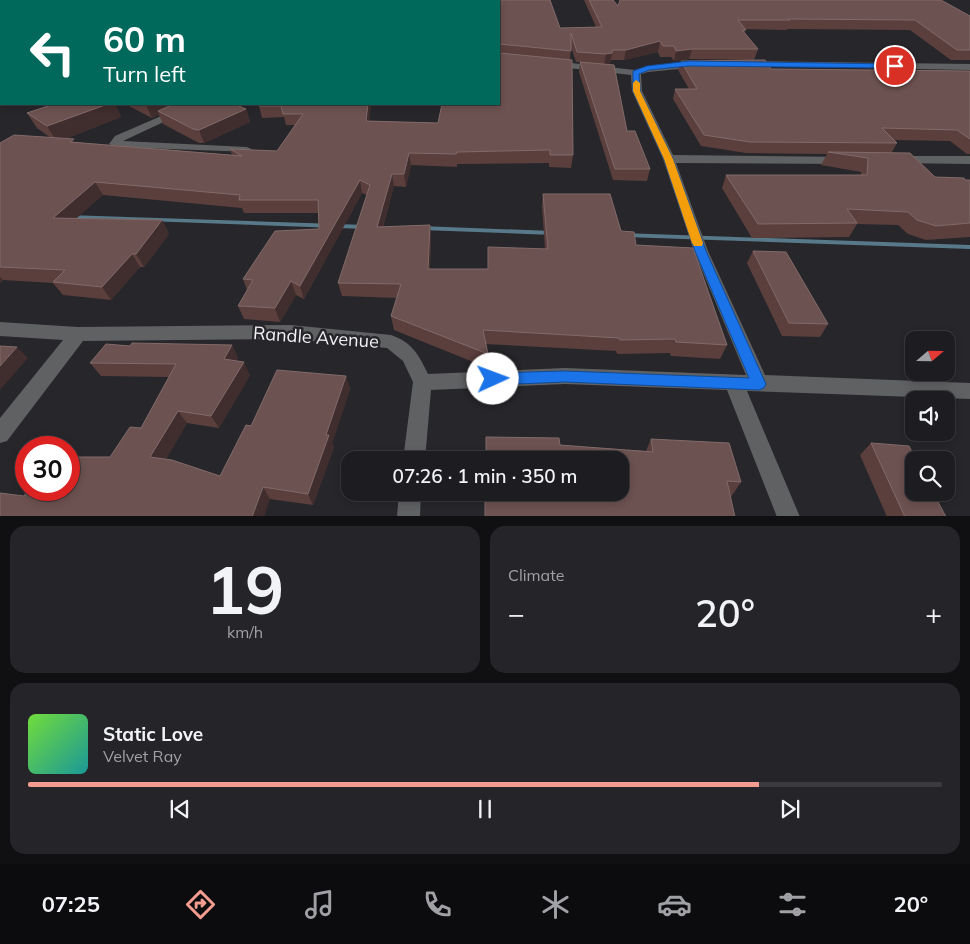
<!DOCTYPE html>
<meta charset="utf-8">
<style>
body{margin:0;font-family:Mulish,sans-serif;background:#252529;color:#f1f3f6;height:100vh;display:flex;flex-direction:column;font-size:19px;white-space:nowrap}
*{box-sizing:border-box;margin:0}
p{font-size:16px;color:#a0a1a5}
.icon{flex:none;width:28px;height:28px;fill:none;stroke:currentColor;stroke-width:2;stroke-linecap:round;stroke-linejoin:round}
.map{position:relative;height:516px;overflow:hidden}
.drawer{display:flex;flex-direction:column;gap:10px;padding:10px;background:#100f12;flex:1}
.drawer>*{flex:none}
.hud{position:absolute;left:0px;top:0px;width:500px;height:105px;box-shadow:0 2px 8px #0003,0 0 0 1px #3b3a3e;background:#00695c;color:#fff;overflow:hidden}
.needle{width:32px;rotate:70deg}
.buttons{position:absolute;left:905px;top:331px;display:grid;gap:10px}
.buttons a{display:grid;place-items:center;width:50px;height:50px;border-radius:10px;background:#1d1c20;box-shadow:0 2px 8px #0003,0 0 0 1px #3b3a3e;font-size:25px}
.speed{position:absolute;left:15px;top:436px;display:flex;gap:10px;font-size:25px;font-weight:700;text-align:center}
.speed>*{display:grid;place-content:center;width:65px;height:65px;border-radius:50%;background:#1d1c20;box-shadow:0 2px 8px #0003,0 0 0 1px #3b3a3e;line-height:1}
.speed .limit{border:8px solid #d22;background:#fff;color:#111}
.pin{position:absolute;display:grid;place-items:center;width:42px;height:42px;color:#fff;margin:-21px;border:2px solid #fff;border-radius:50%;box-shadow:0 1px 5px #0007}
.me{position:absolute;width:55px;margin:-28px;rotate:88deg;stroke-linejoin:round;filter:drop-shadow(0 0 4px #0008)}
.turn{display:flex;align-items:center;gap:18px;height:105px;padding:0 20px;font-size:22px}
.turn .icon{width:65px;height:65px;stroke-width:2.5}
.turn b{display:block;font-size:35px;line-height:42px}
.big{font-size:38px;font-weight:600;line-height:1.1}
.drawer .widget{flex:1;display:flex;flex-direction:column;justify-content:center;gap:8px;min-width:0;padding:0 18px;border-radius:15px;background:#252529}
.drawer .dial{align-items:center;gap:0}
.dial b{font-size:65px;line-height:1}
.song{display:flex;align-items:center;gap:15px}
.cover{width:60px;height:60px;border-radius:8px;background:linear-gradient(135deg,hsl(100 70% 55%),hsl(180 70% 35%))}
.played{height:5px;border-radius:2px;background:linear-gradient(90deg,#f59c90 80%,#3b3a3e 80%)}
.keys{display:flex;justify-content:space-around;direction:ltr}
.heat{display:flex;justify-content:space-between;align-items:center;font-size:28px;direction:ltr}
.drawer .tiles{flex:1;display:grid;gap:10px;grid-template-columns:1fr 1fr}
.widget:last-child{grid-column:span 2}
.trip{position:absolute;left:341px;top:451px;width:288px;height:50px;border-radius:15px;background:#1d1c20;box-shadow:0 2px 8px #0003,0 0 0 1px #3b3a3e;font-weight:600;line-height:50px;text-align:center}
.dock{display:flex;height:80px;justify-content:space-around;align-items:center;background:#0c0b0d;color:#a0a1a5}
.dock .icon{width:35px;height:35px}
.dock .on{color:#f59c90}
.dock b{font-size:22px;color:#f1f3f6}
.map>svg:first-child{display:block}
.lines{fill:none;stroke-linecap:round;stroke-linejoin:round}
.stream{fill:#577989;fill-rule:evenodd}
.minor{fill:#5f6162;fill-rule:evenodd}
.wall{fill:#5b3f3d}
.shaded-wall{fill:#402d2d}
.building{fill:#6c5250;stroke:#816b6a}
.route{fill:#1a73e8;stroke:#114b97}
.slow{fill:#f59e0b}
.labels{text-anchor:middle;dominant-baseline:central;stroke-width:5;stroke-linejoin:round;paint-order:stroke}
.near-street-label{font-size:18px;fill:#f2f2f4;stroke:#27262a}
</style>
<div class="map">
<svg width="970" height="517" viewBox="0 0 970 517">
<rect width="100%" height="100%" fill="#27262a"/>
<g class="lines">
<path class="stream" d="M67 215 366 225 370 227 366 229 65 218 64 217Z
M420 226 553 231 557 233 553 235 422 230 418 228Z
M622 233 970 245V249L625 237 621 235Z"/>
<path class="minor" d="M0 0H5L0 2Z
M422 0H428V1H422Z
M0 29H1V33H0Z
M553 61 635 70 647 66 702 62 703 64 699 67 648 72 641 74 642 91 673 155 849 157 851 160 845 164 676 163 708 251 765 375 970 383V399L747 391 800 517H777L727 390 565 384 431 390 425 460H403L413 382 403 361 387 348 291 339 83 341 7 441 0 443V418L63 340 0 336V322L78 327 291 325 391 335C412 342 419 355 428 374L565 368 746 375 694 251 663 159 632 91 631 75 550 66 549 64Z
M749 61 970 64V70L746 66 745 64Z
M189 104H202L123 141 247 147 253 150 251 152 115 147 109 144 115 136Z
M898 156H970V164L894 163 892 160Z
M399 492H421L420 517H397Z"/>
</g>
<path class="wall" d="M584 0H613L618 6 970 16V60H951L910 30 787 29V30L745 29V33L758 49 754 60 689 59 674 61 671 57H660L658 52 624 60H611L610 63 607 64 627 131 650 169 647 181 613 180 579 72 580 62H576L571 47 570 60 573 155 571 168 549 167V163L457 164V167L411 165 406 187 394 186 383 227 430 225 431 238 430 269H488L545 249 542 207 543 194 621 231 636 245 727 345 720 359 671 356 670 353 617 354 616 351 485 344 488 354V368L394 330 391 316 397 298 342 296 338 283 367 195 362 193 304 299 296 295 280 322 244 319 238 306 247 290 243 279 319 229V213H244L242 208 103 195 76 218 162 220 169 234 144 267H140L111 300 63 295 53 283 3 280 0 283V143L51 138 37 128 27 113 54 104H115L121 117 65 139 75 142 232 155 230 149 277 151 295 125H286L284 117 262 118 259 106 371 104 369 121 438 123 499 104V1L560 28 596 27Z
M681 61 771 69 970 71V154H967L950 141 894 140 897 143 892 152 935 177 970 180V237L926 240 908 234 898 225 857 224 849 237 752 238 722 188 726 175H861V172L821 165 827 154 746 153 701 146 673 99 675 89H689L678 70Z
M125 104H234L246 109 250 122 204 143H199L163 124 159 115 152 118Z
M753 251 828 324 820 337 782 336 747 263Z
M232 345 238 358 236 361 250 375 219 428 187 423 166 459 220 476 251 426 346 376 350 389 332 443 334 447 313 505 270 499 24 496 110 457 141 428 169 377 101 376 90 363 130 346Z
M651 439 741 482 731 497 560 445 646 451Z
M871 443 946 517H887L860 455Z"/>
<path class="shaded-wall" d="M660 41 658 52 624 60 626 50Z
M692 49 689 59 674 61 676 51Z
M612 53 610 63 604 65 606 54Z
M108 104H115L121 117 57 142 47 126Z
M149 104H185L158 111 159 115 152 118 146 105Z
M368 104H371L368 133 366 121Z
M246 109 250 122 204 143 199 130Z
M409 153 411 165 406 187 404 174Z
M392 174 394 186 379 240 377 227Z
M360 180 362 193 304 299 300 286Z
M95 182 103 195 62 231 53 218Z
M162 220 169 234 144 267 136 254Z
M430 225 431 238 429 283 428 269Z
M132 254 140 267 111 300 102 287Z
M0 277 3 280 1 283 0 282Z
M291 281 296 295 280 322 275 308Z
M232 345 238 358 230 372 224 359Z
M17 347 28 358 0 390V366Z
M244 362 250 375 219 428 211 416Z
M346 376 350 389 332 443 334 447 313 505 308 494 326 435Z
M178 411 187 423 160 469 150 457Z
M263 487 270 499 264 517H252Z"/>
<path class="building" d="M18 0H38L39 1H19Z
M99 0H179V1H98Z
M237 0H272V1H237Z
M349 0H377L376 1H350Z
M462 0H550L560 28 602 27 589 0H613L618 6 620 0H941L970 16V50H957L915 20 789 19 790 20H738L746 30H742L758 49H692L676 51 674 46H663L660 41 626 50H612V53L606 54 577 52 571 33V51L499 44V1H462Z
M499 51V53L572 60 573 155H550V150L457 152 456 154 409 153 404 174H392L377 227 430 225 428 269H488V247L548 249 543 194H610L621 231 634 232 636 245 693 248 727 345 676 342 675 339 620 340 619 338 483 330 488 354 391 316 401 284 338 283 370 185 360 180 300 286 291 281 275 308 238 306 253 280 243 279 275 231 319 229 318 200H239L240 195 95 182 53 218 162 220 136 254H132L102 287 53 282 65 270 0 267V143L14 135 74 139 70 142 242 156 230 149 277 151 303 114H283L281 106H259L260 104H368L366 121 438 123 442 104H499Z
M765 60 771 69 970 71V139L957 130 882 128 897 143 750 142 704 135 675 89H697L681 61Z
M580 62 614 65 627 131H635L650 169H615Z
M54 104H108L47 126 27 113Z
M174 104H234L246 109 199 130 193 129 158 111Z
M828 152 910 153 935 177 964 178 965 180H970V223L936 226 917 220 908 212 847 209 857 223 758 224 726 175H867L868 158Z
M753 251 786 252 828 324 789 323Z
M132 343 232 345 224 359 244 362 211 416 178 411 150 457 172 460 220 476 246 425 251 426 277 370 346 376 326 435H329L308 494 263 487 252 517H0V493L24 496 28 490H69V457H110L130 427 141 428 176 364 90 363 106 344 130 346Z
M0 346 17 347 0 366Z
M486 437 559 438 560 445 653 452 651 439 729 443 741 482 727 481 735 517H485V492H620V460H486Z
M871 443 909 446 916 460H914V492H933L946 517H905Z"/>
<path class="route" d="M689 61 895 64 898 66 895 68 689 66 649 70 639 74 640 91 673 159 706 251 766 384 764 388 759 390 565 382 493 385 488 384 486 379 488 375 493 373 565 371 749 378 695 251 664 159 633 91V71L647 66Z"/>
<path class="slow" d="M636 80 640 83V91L673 159 703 243 702 246H694L692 243 664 159 633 91V83Z"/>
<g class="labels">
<g class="near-street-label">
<text transform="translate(316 337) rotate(4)">Randle Avenue</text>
</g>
</g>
</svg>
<div class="buttons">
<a><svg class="needle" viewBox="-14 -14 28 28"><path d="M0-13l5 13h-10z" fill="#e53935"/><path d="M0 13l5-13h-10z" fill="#a0a1a5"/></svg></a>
<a><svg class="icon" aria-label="sound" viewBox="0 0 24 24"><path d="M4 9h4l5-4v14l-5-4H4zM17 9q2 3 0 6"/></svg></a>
<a><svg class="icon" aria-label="search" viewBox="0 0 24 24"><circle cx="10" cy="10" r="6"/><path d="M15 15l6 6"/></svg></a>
</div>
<div class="speed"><div class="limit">30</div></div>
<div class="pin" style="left:895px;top:66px;background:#d93025"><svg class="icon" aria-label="arrive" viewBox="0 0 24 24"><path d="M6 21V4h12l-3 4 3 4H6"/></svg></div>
<svg class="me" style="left:493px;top:379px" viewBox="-20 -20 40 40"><circle r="19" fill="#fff"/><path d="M0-13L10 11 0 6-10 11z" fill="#1a73e8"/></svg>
<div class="trip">07:26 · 1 min · 350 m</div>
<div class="hud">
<div class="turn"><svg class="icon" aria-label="left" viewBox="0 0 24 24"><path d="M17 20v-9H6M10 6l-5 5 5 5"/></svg><div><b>60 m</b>Turn left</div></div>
</div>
</div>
<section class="drawer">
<div class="tiles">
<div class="widget dial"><b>19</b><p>km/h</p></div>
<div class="widget"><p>Climate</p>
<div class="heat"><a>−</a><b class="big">20°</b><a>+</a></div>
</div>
<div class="widget">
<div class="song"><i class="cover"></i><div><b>Static Love</b><p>Velvet Ray</p></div></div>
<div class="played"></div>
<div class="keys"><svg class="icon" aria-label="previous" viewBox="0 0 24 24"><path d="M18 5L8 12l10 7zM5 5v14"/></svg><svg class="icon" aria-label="pause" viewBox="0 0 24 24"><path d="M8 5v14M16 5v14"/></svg><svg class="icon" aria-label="next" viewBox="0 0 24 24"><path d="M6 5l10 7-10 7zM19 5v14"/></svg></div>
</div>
</div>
</section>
<nav class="dock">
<b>07:25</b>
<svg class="icon on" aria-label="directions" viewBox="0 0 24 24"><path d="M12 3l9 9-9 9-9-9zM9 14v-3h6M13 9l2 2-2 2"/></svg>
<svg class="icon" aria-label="music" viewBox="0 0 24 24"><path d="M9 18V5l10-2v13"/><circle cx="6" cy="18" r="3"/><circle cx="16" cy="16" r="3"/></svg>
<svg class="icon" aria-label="phone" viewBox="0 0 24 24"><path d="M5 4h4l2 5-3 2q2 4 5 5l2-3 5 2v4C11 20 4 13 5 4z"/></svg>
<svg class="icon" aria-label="climate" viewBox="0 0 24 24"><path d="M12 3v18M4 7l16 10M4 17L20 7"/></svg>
<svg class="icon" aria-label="car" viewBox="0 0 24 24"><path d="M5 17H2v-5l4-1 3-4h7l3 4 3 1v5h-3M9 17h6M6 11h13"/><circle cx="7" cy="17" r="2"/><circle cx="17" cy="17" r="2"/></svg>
<svg class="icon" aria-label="filters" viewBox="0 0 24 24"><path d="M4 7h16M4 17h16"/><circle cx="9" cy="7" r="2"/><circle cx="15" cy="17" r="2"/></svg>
<b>20°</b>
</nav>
